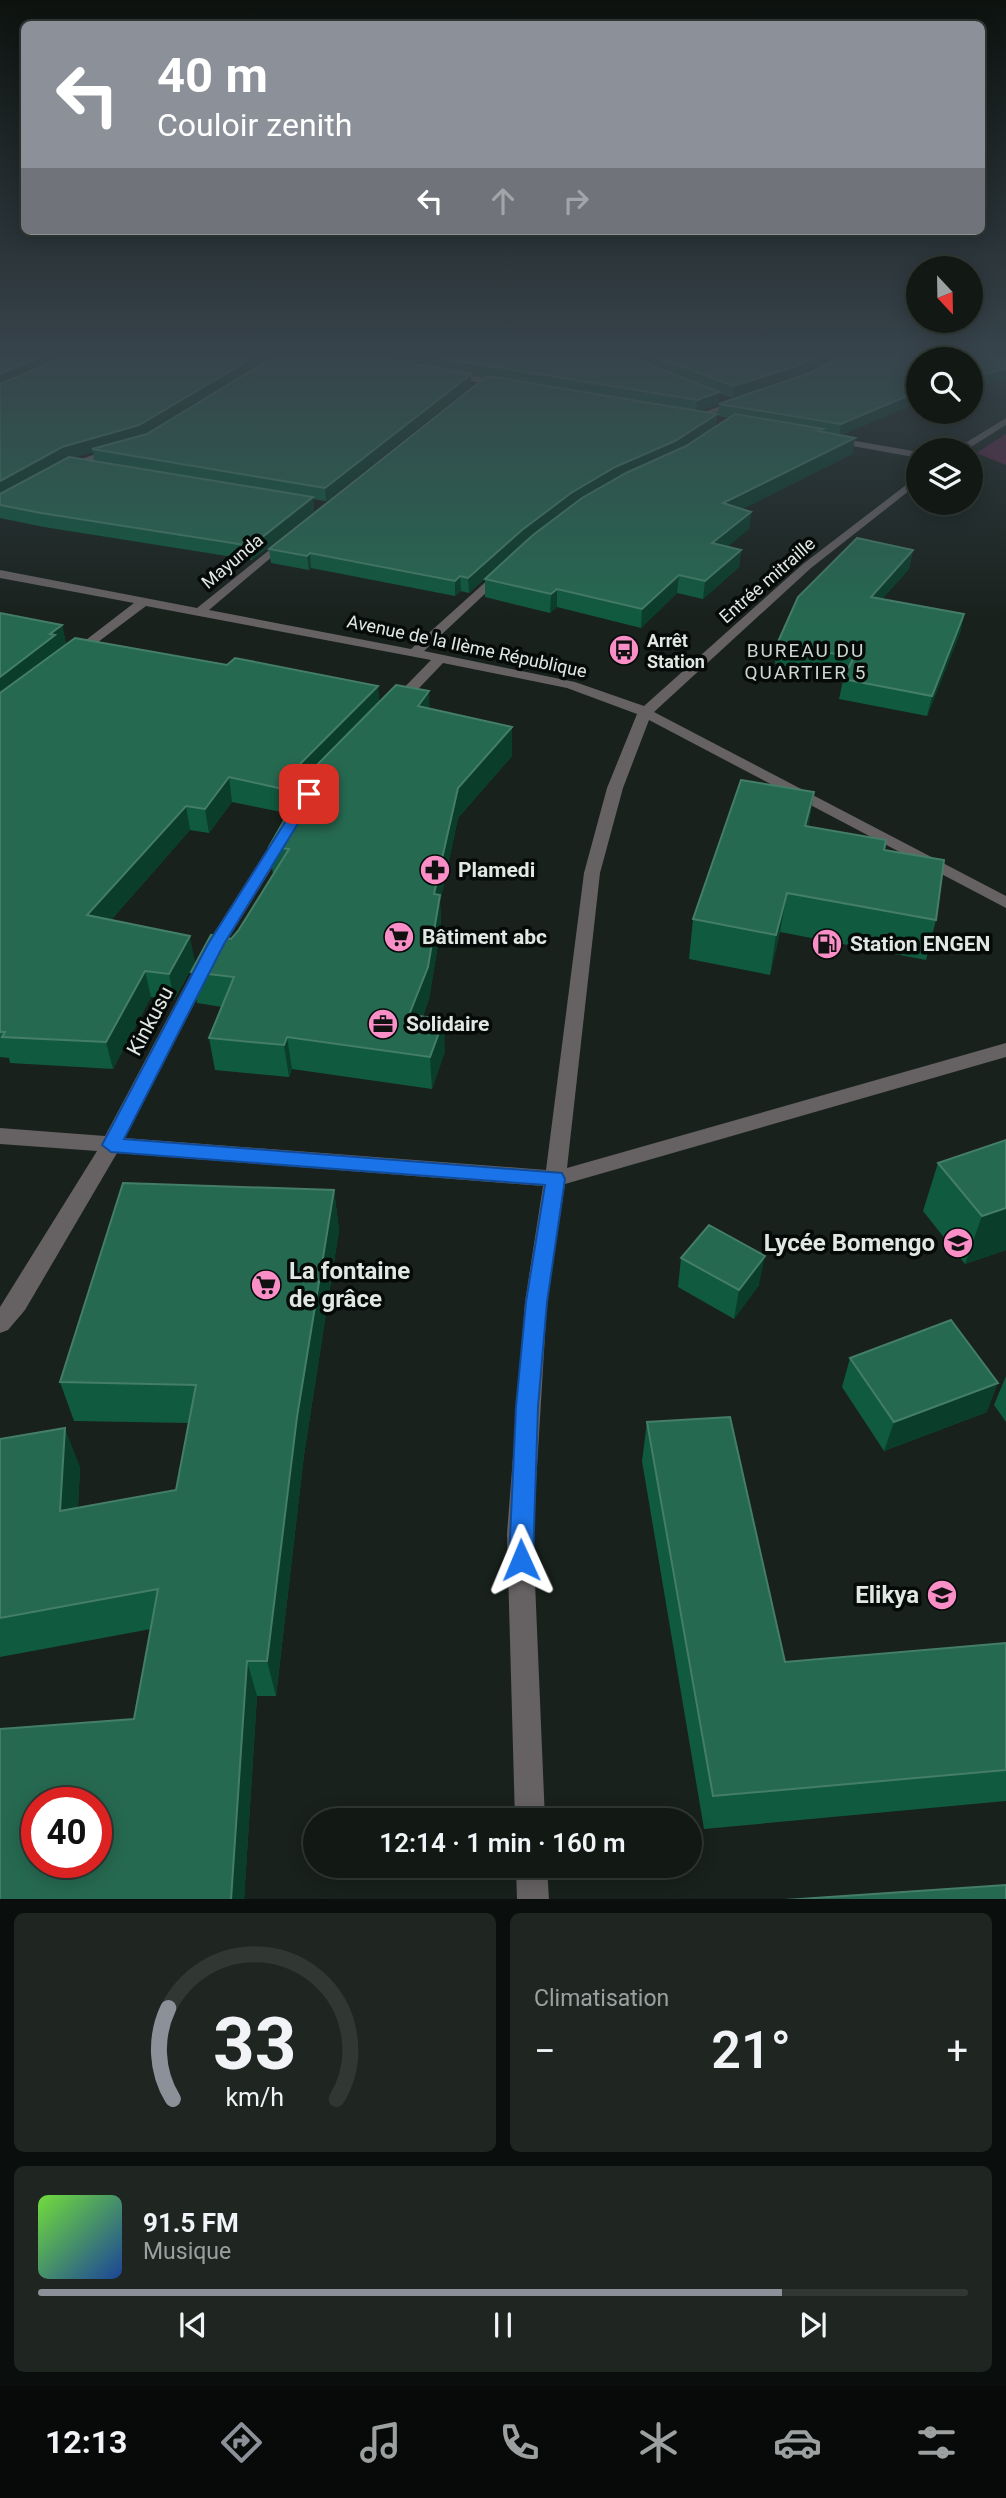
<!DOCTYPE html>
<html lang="fr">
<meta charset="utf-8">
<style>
body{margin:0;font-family:Roboto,sans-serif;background:#1f2622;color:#f1f3f6;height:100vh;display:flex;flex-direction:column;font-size:26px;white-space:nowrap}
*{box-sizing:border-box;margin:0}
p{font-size:23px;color:#9ca0a0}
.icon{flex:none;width:38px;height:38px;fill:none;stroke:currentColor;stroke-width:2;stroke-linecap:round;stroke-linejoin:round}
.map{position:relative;height:1899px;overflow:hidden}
.details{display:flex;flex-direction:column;gap:14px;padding:14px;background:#0a0e0c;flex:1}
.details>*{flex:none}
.top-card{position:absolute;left:21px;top:21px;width:964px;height:214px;border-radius:10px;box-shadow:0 4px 18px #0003,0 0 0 2px #313834;background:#8c9099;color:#fff;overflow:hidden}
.needle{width:46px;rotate:158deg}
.tools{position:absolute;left:906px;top:256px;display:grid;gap:14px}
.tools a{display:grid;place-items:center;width:77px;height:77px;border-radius:50%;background:#121915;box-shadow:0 4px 18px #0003,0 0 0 2px #313834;font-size:35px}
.speed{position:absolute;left:21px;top:1787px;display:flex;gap:14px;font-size:35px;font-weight:700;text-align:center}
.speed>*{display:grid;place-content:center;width:91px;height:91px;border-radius:50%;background:#121915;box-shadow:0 4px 18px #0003,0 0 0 2px #313834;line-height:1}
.speed .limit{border:10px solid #d22;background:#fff;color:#111}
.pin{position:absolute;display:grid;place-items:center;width:60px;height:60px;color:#fff;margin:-30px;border-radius:14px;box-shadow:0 4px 10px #0006}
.me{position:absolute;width:77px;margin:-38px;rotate:359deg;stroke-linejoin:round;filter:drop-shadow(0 0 5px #0008)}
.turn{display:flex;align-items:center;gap:24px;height:147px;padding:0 21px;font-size:32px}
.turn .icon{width:91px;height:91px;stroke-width:2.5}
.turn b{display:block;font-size:49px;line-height:60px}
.lanes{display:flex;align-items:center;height:66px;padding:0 21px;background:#0003;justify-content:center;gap:35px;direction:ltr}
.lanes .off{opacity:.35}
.big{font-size:52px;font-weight:600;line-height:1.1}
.details .tile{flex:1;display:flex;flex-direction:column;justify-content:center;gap:10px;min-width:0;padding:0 24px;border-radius:10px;background:#1f2622}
.details .dial{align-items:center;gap:0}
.dial svg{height:182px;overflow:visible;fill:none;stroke:#313834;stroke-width:7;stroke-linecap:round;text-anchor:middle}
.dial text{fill:#f1f3f6;stroke:none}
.song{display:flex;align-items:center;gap:21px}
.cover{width:84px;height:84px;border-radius:10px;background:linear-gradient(135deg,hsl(100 70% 55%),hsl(220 70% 35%))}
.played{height:7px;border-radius:4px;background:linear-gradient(90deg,#8c9099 80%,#313834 80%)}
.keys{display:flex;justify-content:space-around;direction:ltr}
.heat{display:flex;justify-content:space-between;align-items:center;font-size:38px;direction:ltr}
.details .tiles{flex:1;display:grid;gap:14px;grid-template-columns:1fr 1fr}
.tile:last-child{grid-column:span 2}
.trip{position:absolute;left:303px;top:1808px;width:399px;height:70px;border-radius:35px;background:#121915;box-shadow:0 4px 18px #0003,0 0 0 2px #313834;font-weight:600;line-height:70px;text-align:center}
.tabs{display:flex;height:112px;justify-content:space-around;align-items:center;background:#070a08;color:#9ca0a0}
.tabs .icon{width:49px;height:49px}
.tabs .current{color:#8c9099}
.tabs b{font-size:32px;color:#f1f3f6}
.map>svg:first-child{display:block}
.green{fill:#5f2546}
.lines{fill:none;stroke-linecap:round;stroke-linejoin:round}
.minor{fill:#666163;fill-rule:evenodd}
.wall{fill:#105a3f;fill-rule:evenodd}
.shaded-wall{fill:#0a3d2a}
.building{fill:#266951;stroke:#447d68;stroke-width:2;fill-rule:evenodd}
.route{fill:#1a73e8;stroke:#114b97;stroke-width:2}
.labels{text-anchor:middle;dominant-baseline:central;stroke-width:7;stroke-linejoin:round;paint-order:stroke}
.far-street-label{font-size:18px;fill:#e1e8e4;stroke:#060a08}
.far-poi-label{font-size:18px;font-weight:bold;fill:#e1e8e4;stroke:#060a08;text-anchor:start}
.far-neighbourhood-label{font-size:19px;letter-spacing:2px;fill:#cbd7d0;stroke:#060a08}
.poi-label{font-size:21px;font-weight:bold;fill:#e1e8e4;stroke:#060a08;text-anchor:start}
.street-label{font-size:21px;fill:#e1e8e4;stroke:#060a08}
.near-poi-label{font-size:24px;font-weight:bold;fill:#e1e8e4;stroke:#060a08;text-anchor:end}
</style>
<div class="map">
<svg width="1006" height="1900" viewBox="0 0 1006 1900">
<rect width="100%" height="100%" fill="#18211c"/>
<path class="green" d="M1006 434V465L976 453Z"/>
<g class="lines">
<path class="minor" d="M418 353H429L399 369 392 367Z
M450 372 505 381 509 384 505 387 447 377Z
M736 400 744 402 699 419 691 417Z
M1006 418V425L966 450H954Z
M833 437 919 452V458L830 442 828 440Z
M112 448 121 450 66 470 57 468Z
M919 475V483L811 568 654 712 1006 896V908L649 720 623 788 600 873 567 1168 1006 1043V1057L565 1184 547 1302 533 1534 545 1820H515L507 1534 525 1302 543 1186 117 1153 25 1310 8 1330 0 1333V1307L97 1151 0 1144V1128L105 1136 207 944 275 837 283 832 291 837 225 944 125 1138 546 1170 584 873 607 788 637 714 567 688 443 663 401 707H391V701L431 660 146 606 74 660 67 656 69 653 134 603 0 578V570L197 608 288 535 294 538 292 540 209 610 411 649 501 568 507 572 505 575 424 651 575 682 644 706 803 564Z
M516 1866H547L549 1900H517Z"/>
</g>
<path class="wall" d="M0 353H844L800 376 733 398 719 393 718 404 700 411 717 414 716 426 684 447 729 418 718 416 719 404 810 373 847 353H1006V380L971 388V359H919V402L841 435 855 438 852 454 742 509 751 512 749 529 727 546 741 550 739 567 703 599 677 593 641 628 557 607 550 613 485 597V579L529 538 469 593 461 591 455 596 311 568 309 570 271 563 269 549 485 377 471 375V386L326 501 313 499 314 511 252 560 44 527 0 518V505L7 506 0 505ZM410 354 411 363 396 361ZM93 452 94 461 73 457 84 454Z
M913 550 909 569 882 599 964 614 960 633 927 716 839 699 844 676 775 664 777 644Z
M0 613 62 625 66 644 227 665 378 686 379 703 430 709 512 727V756L458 818 440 902 441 926 429 999 423 1016 445 1051 432 1089 292 1069 289 1077 215 1070 209 1038 222 1007 197 1003 191 972 231 939 238 931 273 874 269 847 302 789 286 813 232 802 209 833 190 830 111 920 195 962 174 1000 151 997 113 1069 10 1063 9 1058 0 1057Z
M814 792 808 827 884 850 936 920 926 960 780 932 770 975 689 959 693 919Z
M1006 1140V1250L965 1264 923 1211 938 1163Z
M334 1190 339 1230 304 1455 276 1696H257L244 1900H0L134 1719 151 1629 0 1657V1439L80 1467 78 1508 176 1490 188 1423 74 1421 60 1382Z
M681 1258 759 1285 734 1319 678 1287Z
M850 1358 987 1412 884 1451 842 1387Z
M1006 1376V1422L994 1405Z
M647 1422 785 1662 1006 1643V1801L704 1829 642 1461Z"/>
<path class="shaded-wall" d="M49 353H78L0 387V374Z
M261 353H281L141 438 92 449 93 452 65 460 0 497V481L62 447Z
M392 353H410L393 362Z
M823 353H844L800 376 733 398 734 386Z
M1006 369V380L971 388V377Z
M471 374V386L326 501 325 488Z
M919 391V402L839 436 841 424Z
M719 392 718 404 696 412 697 400Z
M717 414 716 426 674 454 570 507 521 544 469 593 468 578 522 530 571 493 615 467Z
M855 438 852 454 721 520 723 503Z
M313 497 314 511 252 560 251 546Z
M751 512 749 529 711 561 712 543Z
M741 550 739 567 703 599 705 581Z
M913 550 909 569 867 616 871 597Z
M310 553 311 568 309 570 307 556Z
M679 575 677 593 641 628 642 609Z
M460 576 461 591 455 596V581Z
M557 589V607L550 613 551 594Z
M964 614 960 633 927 716 932 696Z
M62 625 67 648 0 705V677L50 634Z
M378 686 379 710 299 792 286 813 283 789 296 768Z
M429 691 430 720 418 706Z
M512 727V756L458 818 440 902 441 926 429 999 411 1047 409 1015 434 894 458 788Z
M229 777 232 802 209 833 205 809Z
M814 792 808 830 805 826Z
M186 806 190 830 93 940 87 915Z
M787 893 780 932 770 975 776 935Z
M190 936 195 962 174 1000 169 974Z
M145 971 151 997 113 1069 106 1042Z
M444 1019 445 1051 432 1089 430 1057Z
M287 1037 292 1069 289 1077 284 1045Z
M334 1190 339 1230 304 1455 276 1696 267 1661 297 1417Z
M1006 1208V1250L965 1264 982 1216Z
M765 1256 759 1285 734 1319 739 1290Z
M998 1383 987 1412 884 1451 894 1422Z
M65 1428 80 1467 76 1549 60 1511Z
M247 1661 257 1696 244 1900H231Z"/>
<path class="building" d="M0 353H49L0 374Z
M74 353H261L139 425 62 447 0 481V384Z
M280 353H354L471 374 325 488 92 449 147 434Z
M410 353H620L719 392 697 400Z
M644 353H823L802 364 734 386Z
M847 353H1006V369L971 377V359H919V391L841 424 719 404 810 373Z
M487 376 717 414 675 441 615 467 571 493 522 530 468 578 460 576 455 581 310 553 307 556 269 549Z
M735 414 823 429 818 431 855 438 723 503 751 512 712 543 741 550 705 581 679 575 642 609 557 589 551 594 485 579 533 535 582 498 626 473 686 446Z
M69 457 313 497 251 546 41 513 0 505V494Z
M857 538 913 550 871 597 964 614 932 696 843 679 854 657 777 644 798 597Z
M0 613 62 625 50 634 55 635 0 677Z
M75 638 227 665 235 658 378 686 296 768 283 789 229 777 205 809 186 806 87 915 190 936 169 974 145 971 106 1042 2 1037 5 1032H0V693Z
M396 685 429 691 418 706 512 727 458 788 434 894 440 895 428 967 409 1015 444 1019 430 1057 287 1037 284 1045 209 1038 234 977 191 972 211 935 231 939 238 931 289 849 269 847 314 768Z
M741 780 814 792 805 826 886 840 884 850 944 860 936 920 787 893 776 935 693 919Z
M1006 1140V1208L982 1216 938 1163Z
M123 1183 334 1190 297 1417 267 1661H247L231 1900H0V1729L134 1719 158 1589 0 1618V1439L65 1428 60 1511 176 1490 196 1385 60 1382ZM37 1802H96V1862H37Z
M709 1225 765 1256 739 1290 681 1258Z
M951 1320 998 1383 894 1422 850 1358Z
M730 1417 785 1662 1006 1643V1770L713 1796 647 1422Z
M1006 1885V1900H785Z"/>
<linearGradient id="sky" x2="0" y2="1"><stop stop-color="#0d120f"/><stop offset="0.57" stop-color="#37434b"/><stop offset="1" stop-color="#37434b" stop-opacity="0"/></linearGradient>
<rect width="1006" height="619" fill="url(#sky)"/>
<path class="route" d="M309 790 316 794 224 944 124 1139 562 1173 565 1179 547 1302 538 1407 533 1560 530 1569 521 1572 512 1569 509 1560 516 1407 526 1302 545 1185 111 1152 102 1145 208 944 303 794Z"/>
<defs>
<g id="bus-disc" transform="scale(1.575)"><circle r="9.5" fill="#fa8fc8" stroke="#060a08"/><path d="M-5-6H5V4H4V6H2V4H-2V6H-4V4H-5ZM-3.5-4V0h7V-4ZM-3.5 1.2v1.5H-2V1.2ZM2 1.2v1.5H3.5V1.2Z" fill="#111"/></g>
<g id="pharmacy-disc" transform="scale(1.575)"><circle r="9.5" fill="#fa8fc8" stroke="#060a08"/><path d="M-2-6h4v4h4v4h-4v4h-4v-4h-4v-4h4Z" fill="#111"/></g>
<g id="supermarket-disc" transform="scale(1.575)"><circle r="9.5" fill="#fa8fc8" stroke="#060a08"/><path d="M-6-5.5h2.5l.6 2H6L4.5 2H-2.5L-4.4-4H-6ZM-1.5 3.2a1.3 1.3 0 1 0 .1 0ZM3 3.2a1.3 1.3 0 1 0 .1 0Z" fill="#111"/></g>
<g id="fuel-disc" transform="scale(1.575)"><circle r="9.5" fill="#fa8fc8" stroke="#060a08"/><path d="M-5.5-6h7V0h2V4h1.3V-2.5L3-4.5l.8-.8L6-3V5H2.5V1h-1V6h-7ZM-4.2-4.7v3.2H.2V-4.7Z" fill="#111"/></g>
<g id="office-disc" transform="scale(1.575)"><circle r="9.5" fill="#fa8fc8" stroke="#060a08"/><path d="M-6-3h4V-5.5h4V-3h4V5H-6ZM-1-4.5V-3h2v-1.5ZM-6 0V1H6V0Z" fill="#111"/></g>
<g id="school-disc" transform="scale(1.575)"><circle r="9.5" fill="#fa8fc8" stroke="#060a08"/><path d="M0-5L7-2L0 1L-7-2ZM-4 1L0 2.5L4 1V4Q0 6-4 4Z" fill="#111"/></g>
</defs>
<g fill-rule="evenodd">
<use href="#bus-disc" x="624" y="650"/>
<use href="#pharmacy-disc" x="435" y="870"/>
<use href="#supermarket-disc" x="399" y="937"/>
<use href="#fuel-disc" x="827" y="944"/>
<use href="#office-disc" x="383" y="1024"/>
<use href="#school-disc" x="958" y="1243"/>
<use href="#supermarket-disc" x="266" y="1285"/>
<use href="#school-disc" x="942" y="1595"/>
</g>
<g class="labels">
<g class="far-street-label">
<text transform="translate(232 561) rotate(-40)">Mayunda</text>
<text transform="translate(767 580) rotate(-41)">Entrée mitraille</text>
<text transform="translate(467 646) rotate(12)">Avenue de la IIème République</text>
</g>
<g class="far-poi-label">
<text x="647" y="640">Arrêt<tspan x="647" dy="21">Station</tspan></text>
</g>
<g class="far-neighbourhood-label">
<text x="806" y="650">BUREAU DU<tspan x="806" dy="22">QUARTIER 5</tspan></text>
</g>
<g class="poi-label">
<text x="458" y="870">Plamedi</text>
<text x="422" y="937">Bâtiment abc</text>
<text x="850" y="944">Station ENGEN</text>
<text x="406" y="1024">Solidaire</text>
</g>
<g class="street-label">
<text transform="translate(150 1021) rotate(-62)">Kinkusu</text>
</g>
<g class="near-poi-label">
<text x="935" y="1243">Lycée Bomengo</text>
<text x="289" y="1271" text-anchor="start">La fontaine<tspan x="289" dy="28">de grâce</tspan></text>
<text x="919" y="1595">Elikya</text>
</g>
</g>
</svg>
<div class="tools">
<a><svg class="needle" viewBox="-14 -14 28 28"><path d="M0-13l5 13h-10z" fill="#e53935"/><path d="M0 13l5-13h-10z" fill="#9ca0a0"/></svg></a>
<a><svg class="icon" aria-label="search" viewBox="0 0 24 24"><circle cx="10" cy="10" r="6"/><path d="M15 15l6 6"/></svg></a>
<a><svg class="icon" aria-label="layers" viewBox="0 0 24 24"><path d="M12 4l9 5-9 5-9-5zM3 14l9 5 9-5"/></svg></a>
</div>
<div class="speed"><div class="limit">40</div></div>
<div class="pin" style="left:309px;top:794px;background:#d93025"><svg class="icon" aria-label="arrive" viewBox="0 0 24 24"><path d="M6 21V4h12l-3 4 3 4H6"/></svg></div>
<svg class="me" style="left:521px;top:1560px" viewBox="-20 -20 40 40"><path d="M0-17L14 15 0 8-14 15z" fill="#1a73e8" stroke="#fff" stroke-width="4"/></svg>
<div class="trip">12:14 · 1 min · 160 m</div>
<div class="top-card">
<div class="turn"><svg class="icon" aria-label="left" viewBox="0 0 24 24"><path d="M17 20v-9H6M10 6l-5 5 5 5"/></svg><div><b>40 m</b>Couloir zenith</div></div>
<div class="lanes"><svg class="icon" aria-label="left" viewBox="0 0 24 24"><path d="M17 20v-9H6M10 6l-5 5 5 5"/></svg><svg class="icon off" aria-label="ahead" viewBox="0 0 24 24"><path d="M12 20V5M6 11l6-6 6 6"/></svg><svg class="icon off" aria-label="right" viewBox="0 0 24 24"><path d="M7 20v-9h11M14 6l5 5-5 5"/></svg></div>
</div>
</div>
<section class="details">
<div class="tiles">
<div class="tile dial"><svg viewBox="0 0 100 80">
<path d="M14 69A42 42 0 1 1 86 69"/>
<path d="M14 69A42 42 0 0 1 12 29" stroke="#8c9099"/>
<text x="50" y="56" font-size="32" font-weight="700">33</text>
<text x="50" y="72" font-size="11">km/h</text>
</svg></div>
<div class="tile"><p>Climatisation</p>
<div class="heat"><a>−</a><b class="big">21°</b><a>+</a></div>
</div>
<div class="tile">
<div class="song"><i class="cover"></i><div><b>91.5 FM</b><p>Musique</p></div></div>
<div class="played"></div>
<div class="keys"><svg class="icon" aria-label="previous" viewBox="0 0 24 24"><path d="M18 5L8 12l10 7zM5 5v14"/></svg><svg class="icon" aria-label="pause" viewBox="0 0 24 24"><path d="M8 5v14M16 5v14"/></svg><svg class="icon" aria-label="next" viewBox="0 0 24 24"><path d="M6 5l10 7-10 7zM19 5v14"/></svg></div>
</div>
</div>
</section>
<nav class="tabs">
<b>12:13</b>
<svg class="icon current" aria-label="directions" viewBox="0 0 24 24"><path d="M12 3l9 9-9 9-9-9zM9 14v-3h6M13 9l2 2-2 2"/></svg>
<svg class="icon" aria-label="music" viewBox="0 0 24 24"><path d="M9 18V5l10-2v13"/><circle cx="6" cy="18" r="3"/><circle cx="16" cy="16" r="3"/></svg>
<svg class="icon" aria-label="phone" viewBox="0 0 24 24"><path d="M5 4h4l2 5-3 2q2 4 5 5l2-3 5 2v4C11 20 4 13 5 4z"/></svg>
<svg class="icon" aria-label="climate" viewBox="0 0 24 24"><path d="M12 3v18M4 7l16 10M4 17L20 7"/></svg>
<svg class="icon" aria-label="car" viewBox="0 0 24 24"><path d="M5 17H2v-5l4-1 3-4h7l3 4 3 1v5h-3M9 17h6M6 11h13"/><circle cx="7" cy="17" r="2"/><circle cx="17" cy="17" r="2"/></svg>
<svg class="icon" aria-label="filters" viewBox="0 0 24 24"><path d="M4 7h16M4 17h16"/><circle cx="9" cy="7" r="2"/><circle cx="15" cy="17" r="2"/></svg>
</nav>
